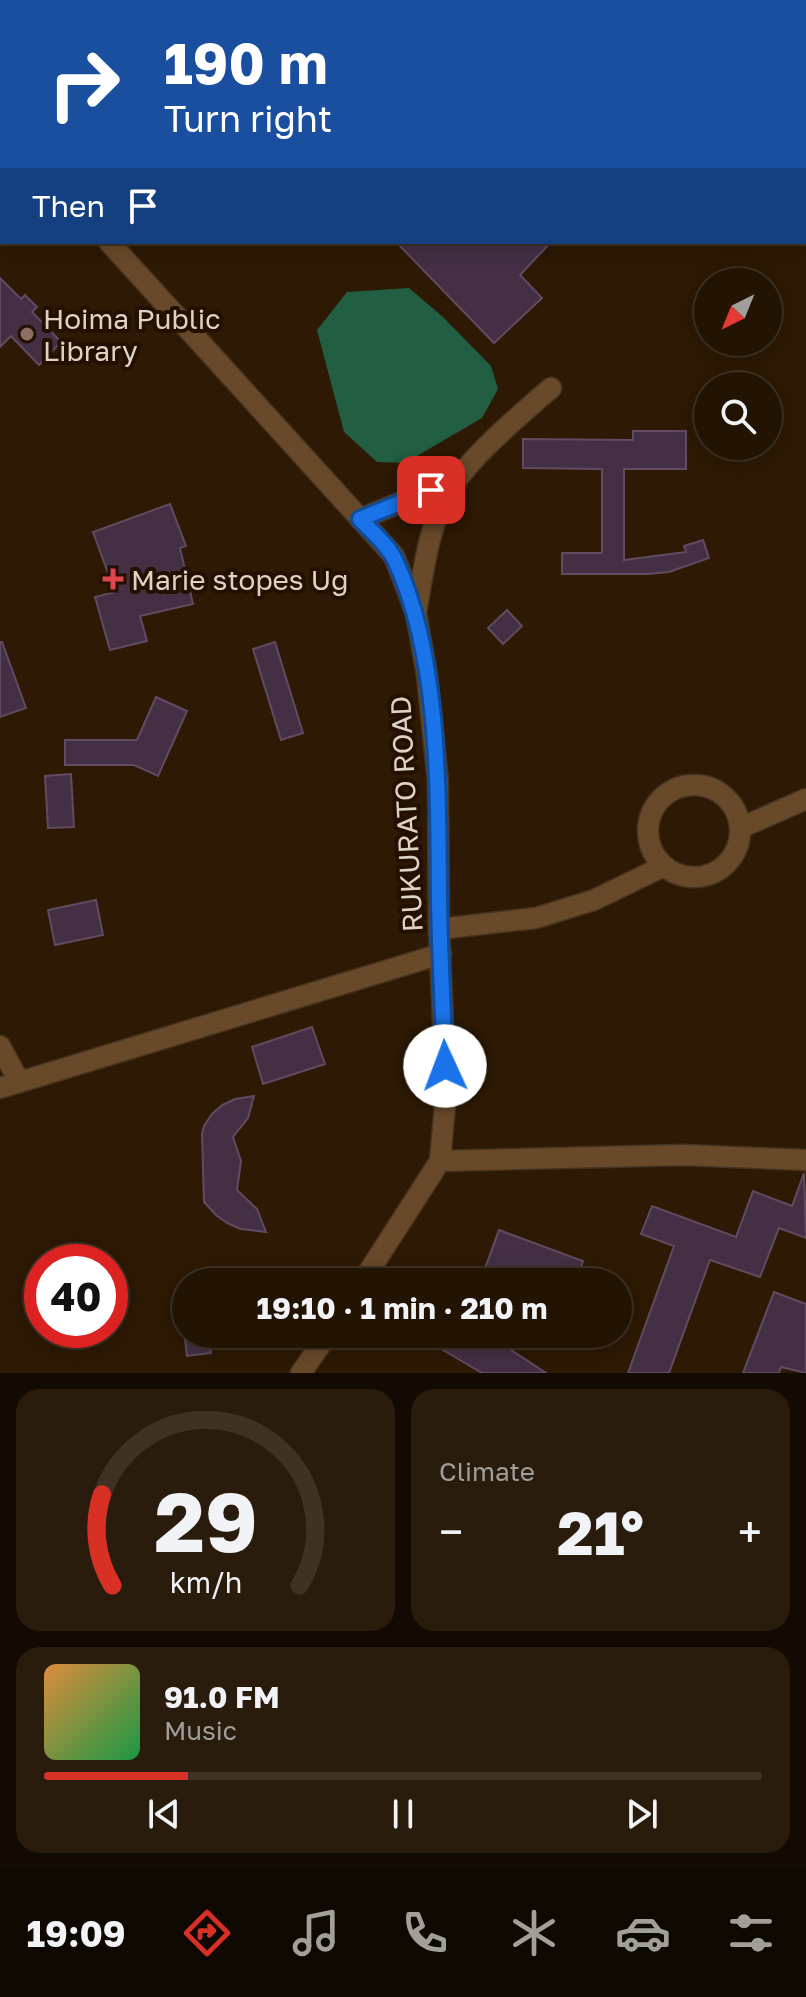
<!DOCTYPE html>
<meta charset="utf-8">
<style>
body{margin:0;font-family:"Golos Text",sans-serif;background:#2a1c0d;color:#f1f3f6;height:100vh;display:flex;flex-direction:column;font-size:30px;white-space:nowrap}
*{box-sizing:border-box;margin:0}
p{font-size:26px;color:#a29e9a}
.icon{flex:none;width:44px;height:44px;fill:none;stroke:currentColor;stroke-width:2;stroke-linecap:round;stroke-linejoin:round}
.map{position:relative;height:1373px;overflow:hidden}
.sheet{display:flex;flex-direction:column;gap:16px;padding:16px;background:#130a02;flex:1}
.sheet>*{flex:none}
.top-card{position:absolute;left:0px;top:0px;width:806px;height:244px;box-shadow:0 4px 20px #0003,0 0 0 2px #3f3225;background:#1a4fa0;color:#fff;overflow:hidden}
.needle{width:52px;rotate:223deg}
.fabs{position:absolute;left:694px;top:268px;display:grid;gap:16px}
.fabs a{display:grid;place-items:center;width:88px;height:88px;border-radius:50%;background:#221303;box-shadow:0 4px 20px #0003,0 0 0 2px #3f3225;font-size:40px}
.speed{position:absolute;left:24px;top:1244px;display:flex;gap:16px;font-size:40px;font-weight:700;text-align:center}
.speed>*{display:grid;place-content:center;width:104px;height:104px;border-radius:50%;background:#221303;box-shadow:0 4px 20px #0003,0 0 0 2px #3f3225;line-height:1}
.speed .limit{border:12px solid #d22;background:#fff;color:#111}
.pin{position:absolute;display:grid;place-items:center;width:68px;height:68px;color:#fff;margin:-34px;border-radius:16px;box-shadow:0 4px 12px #0006}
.me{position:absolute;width:88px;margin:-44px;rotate:358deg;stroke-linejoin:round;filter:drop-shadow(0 0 6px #0008)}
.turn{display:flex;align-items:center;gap:28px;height:168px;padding:0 32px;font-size:36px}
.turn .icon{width:104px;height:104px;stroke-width:2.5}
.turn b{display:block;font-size:56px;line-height:68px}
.then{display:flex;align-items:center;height:76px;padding:0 32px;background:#0003;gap:16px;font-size:30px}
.big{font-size:60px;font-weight:700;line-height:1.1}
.sheet .tile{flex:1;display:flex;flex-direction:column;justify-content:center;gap:12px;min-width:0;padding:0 28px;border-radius:24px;background:#2a1c0d}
.sheet .dial{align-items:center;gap:0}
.dial svg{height:208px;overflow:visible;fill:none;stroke:#3f3225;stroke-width:7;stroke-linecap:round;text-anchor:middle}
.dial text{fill:#f1f3f6;stroke:none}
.song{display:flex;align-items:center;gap:24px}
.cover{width:96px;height:96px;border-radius:12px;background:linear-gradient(135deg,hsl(30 70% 55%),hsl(140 70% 35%))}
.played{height:8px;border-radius:4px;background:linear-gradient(90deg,#d93025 20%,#3f3225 20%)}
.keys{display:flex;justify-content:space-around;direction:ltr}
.heat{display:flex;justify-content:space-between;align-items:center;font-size:44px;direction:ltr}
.sheet .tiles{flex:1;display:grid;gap:16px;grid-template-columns:1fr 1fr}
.tile:last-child{grid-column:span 2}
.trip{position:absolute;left:172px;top:1268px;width:460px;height:80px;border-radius:40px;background:#221303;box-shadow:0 4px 20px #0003,0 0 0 2px #3f3225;font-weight:700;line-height:80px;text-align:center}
.menu{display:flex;height:128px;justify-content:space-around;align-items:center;background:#0e0801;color:#a29e9a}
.menu .icon{width:56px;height:56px}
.menu .active{color:#d93025}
.menu b{font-size:36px;color:#f1f3f6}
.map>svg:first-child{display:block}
.forest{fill:#225e41}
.building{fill:#442f44;stroke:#624b61;stroke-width:2}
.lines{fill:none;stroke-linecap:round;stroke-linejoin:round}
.minor-casing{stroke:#46331f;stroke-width:23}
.minor{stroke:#684a2a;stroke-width:20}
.route-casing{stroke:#114b97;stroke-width:20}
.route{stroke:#1a73e8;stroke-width:14}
.education-dot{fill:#8d6e63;stroke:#231000;stroke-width:3}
.health-dot{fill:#e0444e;stroke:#231000;stroke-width:3}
.labels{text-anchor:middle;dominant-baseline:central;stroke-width:8;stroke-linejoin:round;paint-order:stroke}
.poi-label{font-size:28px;fill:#dfd2c5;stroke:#231000;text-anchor:start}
.street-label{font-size:28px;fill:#dfd2c5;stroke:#231000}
</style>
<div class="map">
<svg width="806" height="1373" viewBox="0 0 806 1373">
<rect width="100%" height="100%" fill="#2d1904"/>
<path class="forest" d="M409 288 443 317 491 366 498 389 482 418 405 463 377 462 344 432 317 330 347 292Z"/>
<path class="building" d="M396 242H551L520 275 542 298 494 343Z
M0 278 21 299 25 295 37 307 32 312 61 342 39 365 11 336 0 347Z
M633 431H686V469H624V560L686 552 684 546 703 540 709 558 669 572 648 574H562V553H602V469L523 468V439L633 440Z
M170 504 186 546 180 548 193 604 140 616 147 641 110 650 95 597 115 592 93 532Z
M507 610 522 626 503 644 488 628Z
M0 642H2L26 708 0 717Z
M275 642 303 733 281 740 253 649Z
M156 697 187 711 158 776 134 765H65V740H137Z
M71 774 74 827 48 828 45 776Z
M96 900 103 935 55 945 48 910Z
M312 1027 325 1064 263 1084 252 1047Z
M254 1096 248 1118 233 1137 241 1161 237 1190 257 1209 266 1232 241 1229 229 1224 217 1216 204 1202 202 1134 204 1126 212 1114 222 1105 235 1099Z
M804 1173 806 1238 779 1228 760 1277 710 1260 669 1373H628L674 1246 641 1234 652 1206 736 1237 753 1191 792 1206Z
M499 1230 583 1261 576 1282H480Z
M774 1292 806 1304V1373L781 1367 779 1373H743Z
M416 1334H487L546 1373H482Z
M208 1336 211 1353 187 1356 185 1339Z"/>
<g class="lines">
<g class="minor-casing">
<path id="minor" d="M242 2 245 0
M0 121 2 123
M109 242 394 556 416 613 427 676 438 781 439 929 446 1094 440 1161 362 1282
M360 519 431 490 456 475
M416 613C423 575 427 534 445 499 463 462 519 416 551 388
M648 831a46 46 0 1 1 92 0a46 46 0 1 1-92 0Z
M740 828 806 799
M439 929 536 918 594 900 664 866
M0 1046 19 1081
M0 1088 441 954
M440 1161 684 1155 806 1160
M301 1373 328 1334"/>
</g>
<use href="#minor" class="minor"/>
</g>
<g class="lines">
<g class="route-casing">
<path id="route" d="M431 490 360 519C371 531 388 545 395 560 441 659 438 795 439 902 440 957 443 1011 445 1066"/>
</g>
<use href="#route" class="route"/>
</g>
<circle class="education-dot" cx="27" cy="334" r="8"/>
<path class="health-dot" d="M109 567h8v8h8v8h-8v8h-8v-8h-8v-8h8z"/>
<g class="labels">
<g class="poi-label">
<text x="43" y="318">Hoima Public<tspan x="43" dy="32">Library</tspan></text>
<text x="131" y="579">Marie stopes Ug</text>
</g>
<g class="street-label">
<text transform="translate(406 814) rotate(-93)">RUKURATO ROAD</text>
</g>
</g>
</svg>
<div class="fabs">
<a><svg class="needle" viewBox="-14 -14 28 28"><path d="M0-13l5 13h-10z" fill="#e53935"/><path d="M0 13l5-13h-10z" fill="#a29e9a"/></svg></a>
<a><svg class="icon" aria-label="search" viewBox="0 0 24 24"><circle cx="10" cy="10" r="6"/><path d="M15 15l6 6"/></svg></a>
</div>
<div class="speed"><div class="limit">40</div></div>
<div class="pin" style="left:431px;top:490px;background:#d93025"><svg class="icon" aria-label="arrive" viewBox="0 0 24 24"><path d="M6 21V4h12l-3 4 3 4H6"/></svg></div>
<svg class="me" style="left:445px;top:1066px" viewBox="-20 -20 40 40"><circle r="19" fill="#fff"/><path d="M0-13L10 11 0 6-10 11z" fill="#1a73e8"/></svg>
<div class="trip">19:10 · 1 min · 210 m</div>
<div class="top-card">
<div class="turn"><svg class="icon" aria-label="right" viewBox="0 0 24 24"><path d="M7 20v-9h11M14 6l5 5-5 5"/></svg><div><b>190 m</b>Turn right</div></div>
<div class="then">Then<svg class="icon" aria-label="arrive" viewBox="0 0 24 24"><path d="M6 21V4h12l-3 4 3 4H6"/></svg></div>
</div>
</div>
<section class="sheet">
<div class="tiles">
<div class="tile dial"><svg viewBox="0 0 100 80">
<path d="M14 69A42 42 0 1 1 86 69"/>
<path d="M14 69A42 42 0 0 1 10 34" stroke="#d93025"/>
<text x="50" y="56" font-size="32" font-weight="700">29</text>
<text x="50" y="72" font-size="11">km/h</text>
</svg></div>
<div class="tile"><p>Climate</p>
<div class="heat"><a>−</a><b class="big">21°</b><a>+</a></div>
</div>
<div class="tile">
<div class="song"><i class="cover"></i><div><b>91.0 FM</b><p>Music</p></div></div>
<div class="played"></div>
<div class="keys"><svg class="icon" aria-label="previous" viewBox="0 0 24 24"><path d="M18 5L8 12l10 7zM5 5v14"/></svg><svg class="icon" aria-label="pause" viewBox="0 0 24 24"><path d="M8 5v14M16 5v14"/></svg><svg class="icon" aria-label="next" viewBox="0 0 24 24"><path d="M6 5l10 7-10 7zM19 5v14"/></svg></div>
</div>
</div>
</section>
<nav class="menu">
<b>19:09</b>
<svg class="icon active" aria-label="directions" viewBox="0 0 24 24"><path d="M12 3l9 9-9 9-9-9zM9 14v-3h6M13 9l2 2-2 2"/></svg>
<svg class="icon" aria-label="music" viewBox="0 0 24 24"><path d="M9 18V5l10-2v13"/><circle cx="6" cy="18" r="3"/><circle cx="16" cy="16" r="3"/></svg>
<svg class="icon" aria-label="phone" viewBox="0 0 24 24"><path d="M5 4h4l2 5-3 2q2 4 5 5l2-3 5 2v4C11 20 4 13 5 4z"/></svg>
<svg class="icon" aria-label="climate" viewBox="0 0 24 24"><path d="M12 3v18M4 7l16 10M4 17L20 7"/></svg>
<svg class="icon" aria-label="car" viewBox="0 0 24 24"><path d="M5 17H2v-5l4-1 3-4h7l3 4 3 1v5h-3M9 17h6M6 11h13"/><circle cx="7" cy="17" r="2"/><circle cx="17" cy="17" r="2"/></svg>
<svg class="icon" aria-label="filters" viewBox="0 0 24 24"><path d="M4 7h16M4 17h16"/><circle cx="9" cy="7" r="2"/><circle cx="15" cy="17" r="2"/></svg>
</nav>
